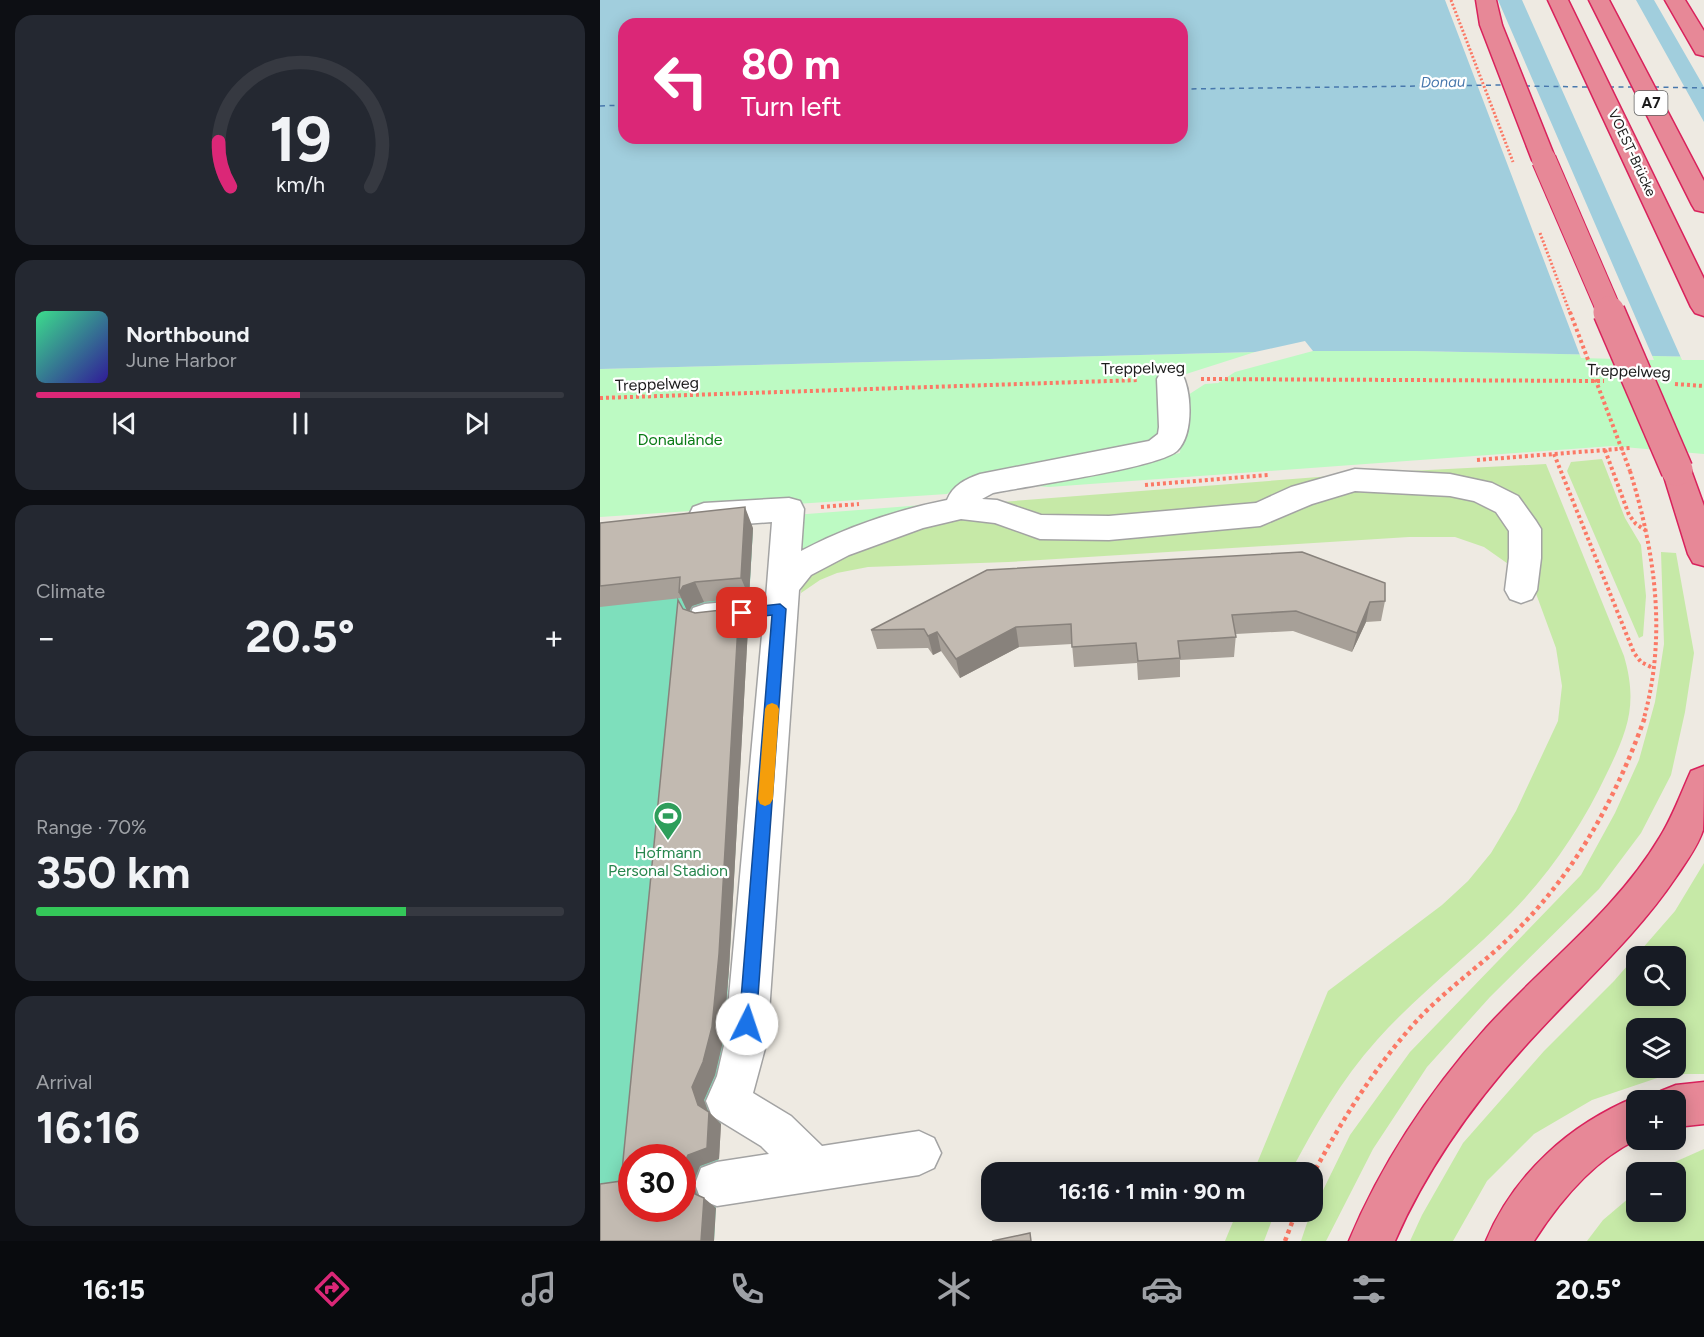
<!DOCTYPE html>
<meta charset="utf-8">
<style>
body{margin:0;font-family:Figtree,sans-serif;background:#242831;color:#f1f3f6;height:100vh;display:flex;flex-direction:column;font-size:22px;white-space:nowrap}
*{box-sizing:border-box;margin:0}
p{font-size:20px;color:#9ea1a6}
.icon{flex:none;width:33px;height:33px;fill:none;stroke:currentColor;stroke-width:2;stroke-linecap:round;stroke-linejoin:round}
.map{position:relative;flex:1;overflow:hidden}
.drawer{display:flex;flex-direction:column;gap:15px;padding:15px;background:#0d0f14;width:600px}
.drawer>*{flex:none}
.banner{position:absolute;left:18px;top:18px;width:570px;height:126px;border-radius:18px;box-shadow:0 3px 15px #0003;background:#db2777;color:#fff;overflow:hidden}
.controls{position:absolute;left:1026px;top:946px;display:grid;gap:12px}
.controls a{display:grid;place-items:center;width:60px;height:60px;border-radius:12px;background:#171b24;box-shadow:0 3px 15px #0003;font-size:30px}
.speed{position:absolute;left:18px;top:1144px;display:flex;gap:12px;font-size:30px;font-weight:700;text-align:center}
.speed>*{display:grid;place-content:center;width:78px;height:78px;border-radius:50%;background:#171b24;box-shadow:0 3px 15px #0003;line-height:1}
.speed .limit{border:9px solid #d22;background:#fff;color:#111}
.pin{position:absolute;display:grid;place-items:center;width:51px;height:51px;color:#fff;margin:-26px;border-radius:12px;box-shadow:0 3px 9px #0006}
.me{position:absolute;width:66px;margin:-33px;rotate:4deg;stroke-linejoin:round;filter:drop-shadow(0 0 4px #0008)}
.turn{display:flex;align-items:center;gap:21px;height:126px;padding:0 24px;font-size:27px}
.turn .icon{width:78px;height:78px;stroke-width:2.5}
.turn b{display:block;font-size:42px;line-height:51px}
.big{font-size:45px;font-weight:700;line-height:1.1}
.drawer .tile{flex:1;display:flex;flex-direction:column;justify-content:center;gap:9px;min-width:0;padding:0 21px;border-radius:18px;background:#242831}
.drawer .dial{align-items:center;gap:0}
.dial svg{height:156px;overflow:visible;fill:none;stroke:#363941;stroke-width:7;stroke-linecap:round;text-anchor:middle}
.dial text{fill:#f1f3f6;stroke:none}
.song{display:flex;align-items:center;gap:18px}
.cover{width:72px;height:72px;border-radius:9px;background:linear-gradient(135deg,hsl(150 70% 55%),hsl(250 70% 35%))}
.played{height:6px;border-radius:3px;background:linear-gradient(90deg,#db2777 50%,#363941 50%)}
.keys{display:flex;justify-content:space-around;direction:ltr}
.heat{display:flex;justify-content:space-between;align-items:center;font-size:33px;direction:ltr}
.charge{height:9px;border-radius:4px;background:linear-gradient(90deg,#34c759 70%,#363941 0)}
.trip{position:absolute;left:381px;top:1162px;width:342px;height:60px;border-radius:18px;background:#171b24;box-shadow:0 3px 15px #0003;font-weight:700;line-height:60px;text-align:center}
.tabs{display:flex;height:96px;justify-content:space-around;align-items:center;background:#090b0e;color:#9ea1a6}
.tabs .icon{width:42px;height:42px}
.tabs .on{color:#db2777}
.tabs b{font-size:27px;color:#f1f3f6}
main{display:flex;flex:1;min-height:0}
.map>svg:first-child{display:block}
.grass{fill:#c6e9a7;fill-rule:evenodd}
.park{fill:#bdfac3}
.pitch{fill:#7edfbc;fill-rule:evenodd}
.water{fill:#a1cedd;fill-rule:evenodd}
.pier{fill:#eeeae2}
.lines{fill:none;stroke-linecap:round;stroke-linejoin:round}
.ferry{stroke:#4878ad;stroke-width:1.5;stroke-dasharray:5 4.5;stroke-linecap:butt}
.minor-casing{stroke:#a3a3a3;stroke-width:3}
.highway-casing{stroke:#d9225c;stroke-width:3}
.path-far1{stroke:#fb7966;stroke-width:4;stroke-dasharray:3 3;stroke-linecap:butt}
.path{stroke:#fb7966;stroke-width:4.5;stroke-dasharray:4 4;stroke-linecap:butt}
.minor{fill:#fff;fill-rule:evenodd}
.highway{fill:#e78897;fill-rule:evenodd}
.highway-bridge-far1-casing{stroke:#d9225c;stroke-width:26;stroke-linecap:butt}
.highway-bridge-casing{stroke:#d9225c;stroke-width:34;stroke-linecap:butt}
.path-bridge-far1{stroke:#fb7966;stroke-width:3;stroke-dasharray:2 2;stroke-linecap:butt}
.path-bridge{stroke:#fb7966;stroke-width:4;stroke-dasharray:3 3;stroke-linecap:butt}
.highway-bridge-far1{stroke:#e78897;stroke-width:24}
.highway-bridge{stroke:#e78897;stroke-width:31}
.wall{fill:#a7a098}
.shaded-wall{fill:#88827c}
.building{fill:#c2bab1;stroke:#88827c;stroke-width:1.5}
.route{fill:#1a73e8;stroke:#114b97;stroke-width:1.5}
.slow{fill:#f59e0b}
.labels{text-anchor:middle;dominant-baseline:central;stroke-width:4.5;stroke-linejoin:round;paint-order:stroke}
.far-street-label{font-size:14px;fill:#1c1c1c;stroke:#fff}
.far-water-label{font-size:15px;font-style:italic;fill:#4878ad;stroke:#fff}
.shield{fill:#fff;stroke:#606060;stroke-width:1.5}
.shield-label{font-size:15px;font-weight:bold;fill:#1c1c1c}
.street-label{font-size:16px;fill:#1c1c1c;stroke:#fff}
.park-label{font-size:16px;fill:#0a7b16;stroke:#fff}
.leisure-label{font-size:16px;fill:#27864d;stroke:#fff}
</style>
<main>
<section class="drawer">
<div class="tile dial"><svg viewBox="0 0 100 80">
<path d="M14 69A42 42 0 1 1 86 69"/>
<path d="M14 69A42 42 0 0 1 8 46" stroke="#db2777"/>
<text x="50" y="56" font-size="32" font-weight="700">19</text>
<text x="50" y="72" font-size="11">km/h</text>
</svg></div>
<div class="tile">
<div class="song"><i class="cover"></i><div><b>Northbound</b><p>June Harbor</p></div></div>
<div class="played"></div>
<div class="keys"><svg class="icon" aria-label="previous" viewBox="0 0 24 24"><path d="M18 5L8 12l10 7zM5 5v14"/></svg><svg class="icon" aria-label="pause" viewBox="0 0 24 24"><path d="M8 5v14M16 5v14"/></svg><svg class="icon" aria-label="next" viewBox="0 0 24 24"><path d="M6 5l10 7-10 7zM19 5v14"/></svg></div>
</div>
<div class="tile"><p>Climate</p>
<div class="heat"><a>−</a><b class="big">20.5°</b><a>+</a></div>
</div>
<div class="tile"><p>Range · 70%</p><b class="big">350 km</b><div class="charge"></div></div>
<div class="tile"><p>Arrival</p><b class="big">16:16</b></div>
</section>
<div class="map">
<svg width="1104" height="1241" viewBox="0 0 1104 1241">
<rect width="100%" height="100%" fill="#eeeae2"/>
<path class="grass" d="M1002 459 1025 518 1041 545 1046 596 1043 636 1039 638 967 471 971 462Z
M946 464 1024 656C1038 704 1028 730 1007 773 983 824 952 871 912 912 869 956 818 994 777 1040 741 1080 715 1126 690 1173H653L728 991 842 905 868 881 891 853 916 811 958 721 962 686 956 648 931 580 884 547 855 537H809L408 562 268 567 237 573 220 580 201 593 202 581 228 561 389 503 770 473Z
M1061 552 1076 553 1094 653 1085 712 1071 775 1041 833 999 889 890 997 827 1067 773 1149 726 1241H701L707 1223 750 1135 810 1052 981 875 1015 813 1039 760 1055 702 1064 644Z
M1104 863V1074H1069L992 1100 934 1134 887 1181 853 1241H810L822 1215 863 1143 944 1051 1014 981 1075 911ZM1036 957H1076V996H1036ZM1036 1029H1076V1068H1036Z
M1104 1149V1241H987L1003 1220 1036 1192V1212H1076V1173H1058L1068 1165Z
M637 1212H675L664 1241H625Z"/>
<path class="park" d="M713 351H815L1104 357V454L1012 446 449 487 422 485 580 453 583 404 588 395 605 384 618 383 635 372Z
M655 352 583 375 559 403 563 432 552 443 355 488 347 494 0 517V369Z
M323 505 322 509 196 559 194 515Z"/>
<path class="pitch" d="M153 528 114 1241H0V544ZM32 1158H82V1209H32Z"/>
<path class="water" d="M0 0H1104V357L815 351H713L705 341 655 352 0 369ZM24 24H582V138H24Z"/>
<path class="pier" d="M845 0H898L1054 360 981 358Z
M922 0H1036L1104 122V360H1082Z
M1054 0H1104V87Z"/>
<g class="lines">
<path class="ferry" d="M925 86 989 87
M1009 87H1034
M1054 87 1104 88
M582 89 905 85
M0 106 24 105"/>
<g class="minor-casing">
<path id="minor" d="M571 369 581 372C592 390 594 435 577 451 558 468 426 486 393 493L382 499 397 500 441 515 509 516 656 503 691 487 755 469 850 474 892 483 918 496 936 521 941 529V558L937 590 932 599 921 603 910 599 905 590 909 558V531L896 512 874 501 850 496 755 491 712 504 660 526 509 540 440 539 395 523 361 519 323 528 249 555 211 575 199 590 167 1041 153 1093 191 1116 222 1146 319 1131 334 1138 341 1153 334 1168 319 1175 117 1206 101 1200 95 1184 101 1168 117 1162 169 1154 161 1146 112 1116 106 1101 117 1076 125 1041 163 624 105 630 93 626 89 617 93 608 105 604 166 598 172 522 104 527 93 523 89 515 93 507 104 503 189 498 200 501 204 509 201 551C246 527 297 510 347 500 353 485 366 479 380 474L549 441 558 434 559 427 557 379 561 372Z"/>
</g>
<g class="highway-casing">
<path id="highway" d="M876 0H896L902 25 956 160 952 165 944 167 936 165 932 160 880 25Z
M948 0H968L1104 279V316L1095 313 1091 307Z
M989 0H1009L1104 181V212L1095 210 1092 205Z
M1065 0H1085L1104 31V56L1096 54Z
M1077 459 1088 462 1104 506V566L1093 563 1088 554 1062 470 1066 462Z
M1104 766C1104 781 1104 817 1103 830 1098 846 1086 862 1076 877 1037 935 985 981 938 1032 880 1094 829 1163 795 1241H749C782 1162 829 1092 886 1028 944 964 1016 911 1060 837 1073 816 1081 793 1091 771Z
M1104 1082V1124L1076 1127V1101H1057L1061 1091 1076 1085Z
M1036 1097 1047 1101H1036V1140C994 1160 959 1202 934 1241H886C914 1174 970 1124 1036 1097Z"/>
</g>
<path class="path-far1" d="M601 379 1004 381
M1075 384 1104 386
M0 398 539 380
M1005 450 1029 515 1036 524 1048 532
M954 454 1034 653 1041 662 1053 668
M877 460 1031 448
M1030 471C1055 552 1067 635 1044 718
M545 485 669 475
M221 507 259 504"/>
<path class="path" d="M712 1176C741 1122 772 1071 813 1025 841 993 877 969 908 939 973 877 1015 801 1045 717
M685 1241 696 1212"/>
<use href="#minor" class="minor"/>
<use href="#highway" class="highway"/>
<g class="highway-bridge-far1-casing">
<path id="highway-bridge-far1" d="M944 160 1010 313"/>
</g>
<g class="highway-bridge-casing">
<path id="highway-bridge" d="M1009 312 1077 470"/>
</g>
<path class="path-bridge-far1" d="M851 0 913 162
M940 233 970 313"/>
<path class="path-bridge" d="M970 312 1030 471"/>
<use href="#highway-bridge-far1" class="highway-bridge-far1"/>
<use href="#highway-bridge" class="highway-bridge"/>
</g>
<path class="wall" d="M0 523 153 528 149 597 104 602 92 606 90 611 95 613 139 608 148 628 129 969 123 1041 115 1075 104 1100 108 1111 121 1124 119 1159 100 1166 93 1183 97 1195 116 1208 21 1181 83 609 87 610 81 598 0 607Z
M785 601 781 621 766 622 752 652 693 631 636 634 634 657 580 660V677L538 680 537 663 474 667 472 644 419 647 360 678 341 651 333 655 328 648 277 649 271 630Z"/>
<path class="shaded-wall" d="M145 507 153 528 149 597 141 578Z
M95 582 104 602 92 606 88 613 79 593 83 586Z
M770 602 766 622 752 652 757 633Z
M139 608 148 628 129 969 123 1041 115 1075 104 1100 109 1114V1112L121 1124 119 1159 100 1166 93 1183 99 1201 86 1190 82 1179V1167L98 1105 92 1087Z
M416 627 419 647 360 678 356 659Z
M337 632 341 651 333 655 328 636Z
M104 1198 116 1208 114 1241H101Z"/>
<path class="building" d="M145 507 141 578 95 582 83 586 79 593 80 577 0 586V523Z
M702 552 785 583V601L770 602 757 633 696 611 632 615 636 637 578 641 580 658 538 661 536 643 472 647 471 624 416 627 356 659 337 632 328 636 324 629 271 630 387 570Z
M78 600 83 609 95 613 139 608 119 954 112 1027 103 1062 92 1087 98 1105 109 1112 107 1148 88 1155 82 1167V1158H32V1209H82V1179L86 1190 104 1198 101 1241H0V1184L21 1181Z
M430 1233 431 1241H392Z"/>
<path class="route" d="M180 604 186 609 156 1024 153 1030 147 1032 141 1030 139 1024 172 615 142 619 136 613 142 608Z"/>
<path class="slow" d="M172 703 177 705 179 709 173 799 170 804 165 806 160 804 158 799 165 709 167 705Z"/>
<defs>
<g id="stadium-pin" transform="scale(1.5)"><path d="M0 17L-7.5 6A9.5 9.5 0 1 1 7.5 6Z" fill="#2e9e5b" stroke="#fff"/><path d="M0-5a6.5 5 0 1 0 0 10a6.5 5 0 1 0 0-10ZM-3.5-1.8h7v3.6h-7Z" fill="#fff"/></g>
</defs>
<g fill-rule="evenodd">
<use href="#stadium-pin" x="68" y="816"/>
</g>
<g class="labels">
<g class="far-street-label">
<text transform="translate(1032 153) rotate(65)">VOEST-Brücke</text>
</g>
<g class="far-water-label">
<text transform="translate(843 82) rotate(-1)">Donau</text>
</g>
<rect class="shield" x="1034.5" y="91" width="33" height="24" rx="4.5"/>
<g class="shield-label">
<text x="1051" y="103">A7</text>
</g>
<g class="street-label">
<text transform="translate(543 368) rotate(-1)">Treppelweg</text>
<text transform="translate(1029 371) rotate(2)">Treppelweg</text>
<text transform="translate(57 384) rotate(-2)">Treppelweg</text>
</g>
<g class="park-label">
<text x="80" y="439">Donaulände</text>
</g>
<g class="leisure-label">
<text x="68" y="852">Hofmann<tspan x="68" dy="18">Personal Stadion</tspan></text>
</g>
</g>
</svg>
<div class="controls">
<a><svg class="icon" aria-label="search" viewBox="0 0 24 24"><circle cx="10" cy="10" r="6"/><path d="M15 15l6 6"/></svg></a>
<a><svg class="icon" aria-label="layers" viewBox="0 0 24 24"><path d="M12 4l9 5-9 5-9-5zM3 14l9 5 9-5"/></svg></a>
<a>+</a>
<a>−</a>
</div>
<div class="speed"><div class="limit">30</div></div>
<div class="pin" style="left:142px;top:613px;background:#d93025"><svg class="icon" aria-label="arrive" viewBox="0 0 24 24"><path d="M6 21V4h12l-3 4 3 4H6"/></svg></div>
<svg class="me" style="left:147px;top:1024px" viewBox="-20 -20 40 40"><circle r="19" fill="#fff"/><path d="M0-13L10 11 0 6-10 11z" fill="#1a73e8"/></svg>
<div class="trip">16:16 · 1 min · 90 m</div>
<div class="banner">
<div class="turn"><svg class="icon" aria-label="left" viewBox="0 0 24 24"><path d="M17 20v-9H6M10 6l-5 5 5 5"/></svg><div><b>80 m</b>Turn left</div></div>
</div>
</div>
</main>
<nav class="tabs">
<b>16:15</b>
<svg class="icon on" aria-label="directions" viewBox="0 0 24 24"><path d="M12 3l9 9-9 9-9-9zM9 14v-3h6M13 9l2 2-2 2"/></svg>
<svg class="icon" aria-label="music" viewBox="0 0 24 24"><path d="M9 18V5l10-2v13"/><circle cx="6" cy="18" r="3"/><circle cx="16" cy="16" r="3"/></svg>
<svg class="icon" aria-label="phone" viewBox="0 0 24 24"><path d="M5 4h4l2 5-3 2q2 4 5 5l2-3 5 2v4C11 20 4 13 5 4z"/></svg>
<svg class="icon" aria-label="climate" viewBox="0 0 24 24"><path d="M12 3v18M4 7l16 10M4 17L20 7"/></svg>
<svg class="icon" aria-label="car" viewBox="0 0 24 24"><path d="M5 17H2v-5l4-1 3-4h7l3 4 3 1v5h-3M9 17h6M6 11h13"/><circle cx="7" cy="17" r="2"/><circle cx="17" cy="17" r="2"/></svg>
<svg class="icon" aria-label="filters" viewBox="0 0 24 24"><path d="M4 7h16M4 17h16"/><circle cx="9" cy="7" r="2"/><circle cx="15" cy="17" r="2"/></svg>
<b>20.5°</b>
</nav>
